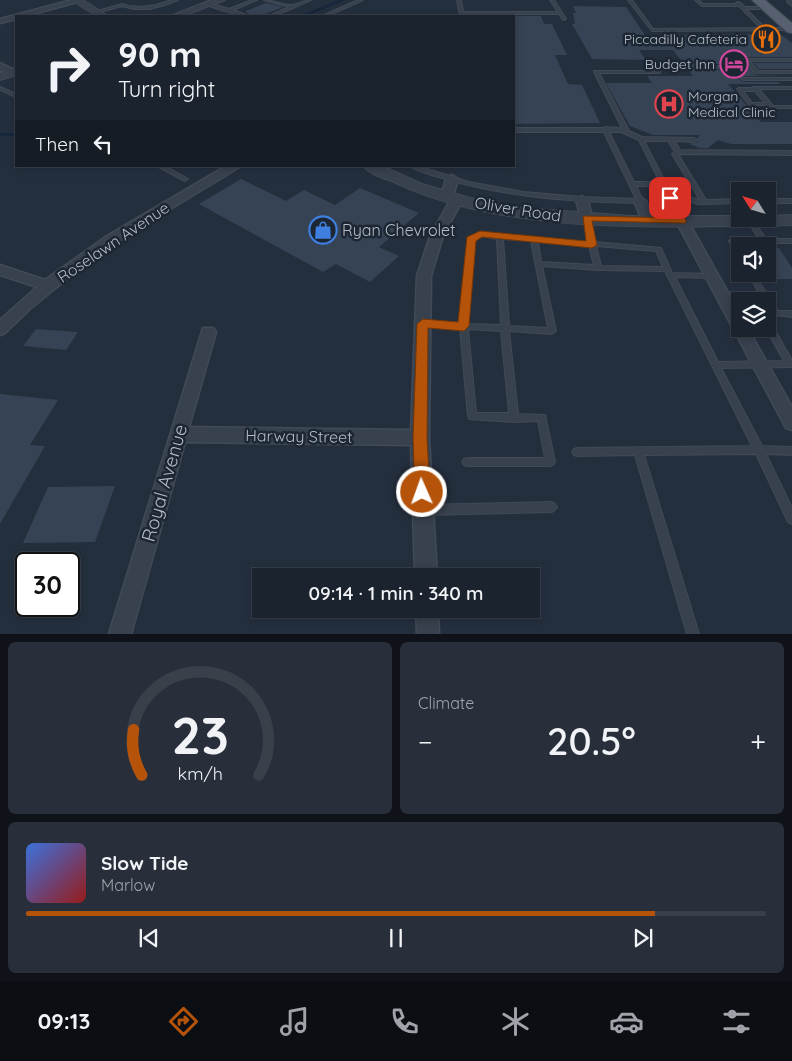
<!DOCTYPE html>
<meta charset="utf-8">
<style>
body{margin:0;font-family:Quicksand,sans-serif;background:#282f3a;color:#f1f3f6;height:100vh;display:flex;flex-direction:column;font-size:19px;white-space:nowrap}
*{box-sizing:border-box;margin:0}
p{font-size:16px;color:#a0a4aa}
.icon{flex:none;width:28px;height:28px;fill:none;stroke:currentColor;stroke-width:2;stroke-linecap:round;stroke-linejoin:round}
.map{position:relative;height:634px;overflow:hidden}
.drawer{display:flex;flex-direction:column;gap:8px;padding:8px;background:#0f1319;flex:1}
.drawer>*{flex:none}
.banner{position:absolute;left:15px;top:15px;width:500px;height:152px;border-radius:0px;box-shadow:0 2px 8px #0003,0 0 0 1px #39404a;background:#1b232e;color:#f1f3f6;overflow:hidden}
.needle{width:32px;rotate:307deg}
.fabs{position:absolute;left:731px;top:182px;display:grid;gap:10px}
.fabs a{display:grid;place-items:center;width:45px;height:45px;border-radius:0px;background:#1b232e;box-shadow:0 2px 8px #0003,0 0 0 1px #39404a;font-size:25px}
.speed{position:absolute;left:15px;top:552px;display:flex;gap:10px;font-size:25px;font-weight:700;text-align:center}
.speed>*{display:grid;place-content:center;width:65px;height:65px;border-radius:50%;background:#1b232e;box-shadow:0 2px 8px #0003,0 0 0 1px #39404a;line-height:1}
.speed .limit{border:2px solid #111;border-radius:8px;background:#fff;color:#111}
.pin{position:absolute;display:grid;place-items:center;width:42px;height:42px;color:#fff;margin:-21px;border-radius:10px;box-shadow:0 2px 8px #0006}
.me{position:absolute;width:55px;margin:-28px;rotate:358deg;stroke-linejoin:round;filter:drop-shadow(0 0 4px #0008)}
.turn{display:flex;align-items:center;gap:18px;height:105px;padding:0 20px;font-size:22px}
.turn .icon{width:65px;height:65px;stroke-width:2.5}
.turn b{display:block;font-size:35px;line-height:42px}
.then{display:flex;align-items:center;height:48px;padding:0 20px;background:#0003;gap:10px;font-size:19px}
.big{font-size:38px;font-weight:600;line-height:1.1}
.drawer .card{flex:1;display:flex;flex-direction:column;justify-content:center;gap:8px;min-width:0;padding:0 18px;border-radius:8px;background:#282f3a}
.drawer .dial{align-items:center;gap:0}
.dial svg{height:130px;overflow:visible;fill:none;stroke:#39404a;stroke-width:7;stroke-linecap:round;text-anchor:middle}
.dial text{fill:#f1f3f6;stroke:none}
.song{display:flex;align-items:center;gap:15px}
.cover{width:60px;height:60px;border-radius:8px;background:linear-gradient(135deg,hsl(220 70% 55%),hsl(0 70% 35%))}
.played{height:5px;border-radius:2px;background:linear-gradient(90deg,#b45309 85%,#39404a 85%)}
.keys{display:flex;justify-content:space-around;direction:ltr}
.heat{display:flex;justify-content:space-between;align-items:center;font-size:28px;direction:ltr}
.drawer .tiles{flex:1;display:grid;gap:8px;grid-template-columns:1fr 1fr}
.card:last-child{grid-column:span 2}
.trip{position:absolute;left:252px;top:568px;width:288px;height:50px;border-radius:0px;background:#1b232e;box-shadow:0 2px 8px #0003,0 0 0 1px #39404a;font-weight:600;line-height:50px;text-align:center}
.menu{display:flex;height:80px;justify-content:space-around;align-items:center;background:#0b0e12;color:#a0a4aa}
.menu .icon{width:35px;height:35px}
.menu .selected{color:#b45309}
.menu b{font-size:22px;color:#f1f3f6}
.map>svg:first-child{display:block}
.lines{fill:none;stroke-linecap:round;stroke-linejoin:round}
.stream-far1{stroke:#17263c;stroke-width:2.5}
.stream{stroke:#17263c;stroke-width:3}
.building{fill:#364354}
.service-casing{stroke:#414a57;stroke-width:2}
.minor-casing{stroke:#414a57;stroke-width:3}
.tertiary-casing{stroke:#414a57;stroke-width:2}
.primary-casing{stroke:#414a57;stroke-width:2}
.service{fill:#38414e;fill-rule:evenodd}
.minor{fill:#38414e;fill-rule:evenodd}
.tertiary{fill:#38414e;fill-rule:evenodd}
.primary{fill:#56606e;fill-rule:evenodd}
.route{fill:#b45309;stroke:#753606}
.labels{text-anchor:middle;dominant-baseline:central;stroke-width:5;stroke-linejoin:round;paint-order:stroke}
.far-poi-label{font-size:14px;fill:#b4bcc9;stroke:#1d2633;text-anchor:end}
.street-label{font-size:16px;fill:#b4bcc9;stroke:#1d2633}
.poi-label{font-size:16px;fill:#b4bcc9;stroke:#1d2633;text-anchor:start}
.near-street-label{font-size:19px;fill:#b4bcc9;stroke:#1d2633}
</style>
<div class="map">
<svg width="792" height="634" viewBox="0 0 792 634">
<rect width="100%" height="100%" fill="#242f3e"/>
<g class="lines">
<path class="stream-far1" d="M303 16 342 0"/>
<path class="stream" d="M0 134 16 135"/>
</g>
<path class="building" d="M266 3 283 7 261 16H251L247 13 246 11Z
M573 6 626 7 645 35 780 34 792 43V57H744L742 61 755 75 792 76H745L721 64H696L694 67 698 70H720L744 82H779L780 84H728L761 122H792V144H731L718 140 708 148H700L689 144 698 142 697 138 700 135H653L630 126 606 83H652L647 76H693L673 50H639L646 60 592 59 572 24H575L573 13H576Z
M514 16H541L544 24H552L567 55H555L568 84 582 85 600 123 514 124Z
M754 63H792V69H759Z
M241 179 286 201 304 190 335 205 360 188 419 213 379 247 399 256 370 282 336 264 323 272 199 204Z
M768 248H779L792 268V279H771L768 273Z
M36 329 78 332 66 350 23 346Z
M0 394 58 400 30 445 45 446 0 524Z
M115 486 95 542 23 543 48 487Z"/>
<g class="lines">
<g class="service-casing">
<path id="service" d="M172 0H178L165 5 149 9H134L122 6 96 13 94 12 122 4 129 6 142 7 156 5Z
M252 0H257L233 10 249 16C238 16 216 9 206 4L208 3 229 9Z
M264 0C273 0 281 5 290 5 297 6 303 0 311 0L274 16H269L289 7Z
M358 0H363L327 16H322Z
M457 0H461L463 12H558L550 0H554L566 19 563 20 559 14H464V16H460Z
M628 0H632L653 29 761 28 739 6H702L695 0H699L703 4H737L736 3 738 2 742 4 744 7H763L762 9H746L765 28H792V30L652 31Z
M788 0H792V6L787 2Z
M744 59H792V61H750L758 71H792V73H755L744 61Z
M696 66H721L745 78H792V80H744L720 68H698L696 67Z
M594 71H660V73H599L629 131 642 137 694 138 697 140 694 142 674 141 680 150 792 151V155L679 154H678L706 200 740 199V203L704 204H698L688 201H675L685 221 682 223 679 221 661 186H636L643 201 640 203C577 202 514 198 453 181 439 177 422 174 409 166H418L469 182 524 192 582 197 636 199 604 132H514V128H603L605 127 622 128 594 72ZM609 132H621L639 140 660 182H634ZM644 141H668L675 152 672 154 700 200 688 197H673Z
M0 87 16 94V97L0 90Z
M753 87H792V89H759L773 106H792V108H772L768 105H749L737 89 739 88H753ZM743 91H755L765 103H752Z
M157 166H165L188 179 185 181 183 180Z
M768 199H792V203H768Z
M586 216 589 218 595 242 661 248 672 273 714 274 716 276 712 278 675 277 718 362 784 361 766 329H768V323L771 324 792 360V367L721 368 762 446 792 447V455L766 454 792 508V524L788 522 756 454 644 455 699 634H687L635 455 577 456 574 455 572 452 574 449 577 448 752 446 665 271 598 270 542 266 556 331 552 334 509 331 518 414 545 415 555 462 553 465 550 466H467L464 465 462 462 464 459 467 458H545L538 421 514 422 469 419 468 416 460 329 423 327 419 324 423 321 460 323 469 238 480 232 500 235 588 242 583 218ZM481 236 497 239 501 325 468 324 474 240ZM503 239 531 241 548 328 509 326ZM538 242 589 246 594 265 541 262ZM596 246 656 251 663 267 601 266ZM468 329 501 331 509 413H476Z
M748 219H752L766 239H792V243H736L740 249V257H738L729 241 730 240 759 239 747 220Z
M748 274H754L778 311H792V317L773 315 768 307V301H764Z
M740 299 743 301H740V305L726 306 722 303 726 300Z
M552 502 555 504 557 507 555 510 552 512 423 515 420 513 418 510 420 507 423 505Z"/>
</g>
<g class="minor-casing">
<path id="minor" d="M72 0 81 1 26 16H16V19L0 23V19Z
M0 63 15 70 16 72 12 75 0 70Z
M226 166H241L147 223 86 263 31 308 5 333 0 335V320L37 287 0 275V265L45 280 107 236Z
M452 175 458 179 453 196H461L463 199 443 236 431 276 429 438 437 576H415L411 445 185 442 131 634H109L203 328H213L216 332 189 427 411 430 417 276 430 236 451 199H443L441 196 446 179Z
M582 196 588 200 592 218 590 221H582L576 200Z
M640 197 646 201 654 220 652 223H644L642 220 634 201Z
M682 217 688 221 740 314V329H748L792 407V430L786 428 676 221Z
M416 609H438L439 634H417Z"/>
</g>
<g class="tertiary-casing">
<path id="tertiary" d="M71 0H83L108 16H97Z
M211 0H225L183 16H170Z
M16 68V75L0 80V73Z
M363 166H382L422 184 470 198 521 208 632 216H740V219H768V216L792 215V225C667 226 512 237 396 183 387 179 370 175 363 166Z"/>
</g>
<g class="primary-casing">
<path id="primary" d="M752 0H765L792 23V33L787 32Z"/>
</g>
<use href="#service" class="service"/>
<use href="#minor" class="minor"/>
<use href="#tertiary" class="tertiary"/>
<use href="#primary" class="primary"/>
</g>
<path class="route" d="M670 196 675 198 686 221 685 223 592 221 597 245 592 248 482 237 476 241 469 326 464 331 428 328 427 438 430 492 428 497 422 498 417 497 415 492 413 438 417 324 423 319 458 322 467 237 480 231 586 241 583 216 675 218 666 198Z"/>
<defs>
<g id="restaurant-ring" transform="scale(1.4375)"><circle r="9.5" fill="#1d2633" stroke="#e8710a" stroke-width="1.5"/><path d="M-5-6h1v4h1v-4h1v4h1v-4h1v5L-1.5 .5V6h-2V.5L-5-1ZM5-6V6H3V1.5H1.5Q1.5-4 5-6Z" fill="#e8710a"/></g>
<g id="hotel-ring" transform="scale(1.4375)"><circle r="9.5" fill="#1d2633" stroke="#d1479c" stroke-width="1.5"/><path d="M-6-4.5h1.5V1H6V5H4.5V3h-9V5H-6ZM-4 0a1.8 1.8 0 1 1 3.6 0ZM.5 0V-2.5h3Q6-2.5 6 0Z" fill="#d1479c"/></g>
<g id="hospital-ring" transform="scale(1.4375)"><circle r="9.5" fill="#1d2633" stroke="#e0444e" stroke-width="1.5"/><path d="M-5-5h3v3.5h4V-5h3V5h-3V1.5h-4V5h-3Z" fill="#e0444e"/></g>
<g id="shop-ring" transform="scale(1.4375)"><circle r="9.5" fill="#1d2633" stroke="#3f7fe0" stroke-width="1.5"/><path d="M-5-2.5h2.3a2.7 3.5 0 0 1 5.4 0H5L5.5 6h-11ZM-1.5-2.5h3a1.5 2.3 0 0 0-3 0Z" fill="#3f7fe0"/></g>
</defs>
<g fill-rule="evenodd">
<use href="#restaurant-ring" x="766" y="39"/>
<use href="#hotel-ring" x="734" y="64"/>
<use href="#hospital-ring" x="669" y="104"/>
<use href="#shop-ring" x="323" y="230"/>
</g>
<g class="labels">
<g class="far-poi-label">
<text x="747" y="39">Piccadilly Cafeteria</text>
<text x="715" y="64">Budget Inn</text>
<text x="688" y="96" text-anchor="start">Morgan<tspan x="688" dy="16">Medical Clinic</tspan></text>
</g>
<g class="street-label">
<text transform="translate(518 209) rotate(9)">Oliver Road</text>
<text transform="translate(113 242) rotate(-34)">Roselawn Avenue</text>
<text transform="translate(299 436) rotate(1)">Harway Street</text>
</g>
<g class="poi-label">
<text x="342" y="230">Ryan Chevrolet</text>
</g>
<g class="near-street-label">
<text transform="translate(164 483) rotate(-74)">Royal Avenue</text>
</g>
</g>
</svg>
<div class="fabs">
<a><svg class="needle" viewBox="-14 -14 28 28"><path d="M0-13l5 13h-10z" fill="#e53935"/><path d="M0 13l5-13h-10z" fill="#a0a4aa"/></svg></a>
<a><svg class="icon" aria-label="sound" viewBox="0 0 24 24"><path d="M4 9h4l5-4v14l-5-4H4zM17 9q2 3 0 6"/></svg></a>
<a><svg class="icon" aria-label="layers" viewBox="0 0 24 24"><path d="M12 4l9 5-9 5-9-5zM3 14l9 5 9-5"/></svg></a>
</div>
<div class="speed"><div class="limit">30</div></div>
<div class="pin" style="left:670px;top:198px;background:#d93025"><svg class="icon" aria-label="arrive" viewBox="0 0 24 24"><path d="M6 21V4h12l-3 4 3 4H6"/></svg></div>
<svg class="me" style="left:422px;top:492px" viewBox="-20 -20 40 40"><circle r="17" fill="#b45309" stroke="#fff" stroke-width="3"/><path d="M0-11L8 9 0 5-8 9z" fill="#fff"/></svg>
<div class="trip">09:14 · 1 min · 340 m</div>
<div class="banner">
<div class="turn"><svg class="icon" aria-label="right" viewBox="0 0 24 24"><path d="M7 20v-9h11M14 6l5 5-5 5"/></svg><div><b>90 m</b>Turn right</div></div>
<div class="then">Then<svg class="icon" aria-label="left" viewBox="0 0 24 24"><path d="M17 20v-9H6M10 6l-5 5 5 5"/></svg></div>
</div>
</div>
<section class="drawer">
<div class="tiles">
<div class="card dial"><svg viewBox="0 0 100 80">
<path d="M14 69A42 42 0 1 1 86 69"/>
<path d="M14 69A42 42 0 0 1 9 41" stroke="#b45309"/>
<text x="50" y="56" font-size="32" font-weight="700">23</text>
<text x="50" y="72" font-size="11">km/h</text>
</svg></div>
<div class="card"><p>Climate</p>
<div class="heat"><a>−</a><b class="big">20.5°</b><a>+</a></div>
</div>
<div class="card">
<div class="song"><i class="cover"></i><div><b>Slow Tide</b><p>Marlow</p></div></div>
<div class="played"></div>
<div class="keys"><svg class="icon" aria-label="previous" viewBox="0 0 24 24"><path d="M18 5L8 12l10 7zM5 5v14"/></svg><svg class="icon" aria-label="pause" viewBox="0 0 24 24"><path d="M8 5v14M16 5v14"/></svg><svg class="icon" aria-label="next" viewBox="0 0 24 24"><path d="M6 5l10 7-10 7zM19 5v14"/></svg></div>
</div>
</div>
</section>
<nav class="menu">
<b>09:13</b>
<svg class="icon selected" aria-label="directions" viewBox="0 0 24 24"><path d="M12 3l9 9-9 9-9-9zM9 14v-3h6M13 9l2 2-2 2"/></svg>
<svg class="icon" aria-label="music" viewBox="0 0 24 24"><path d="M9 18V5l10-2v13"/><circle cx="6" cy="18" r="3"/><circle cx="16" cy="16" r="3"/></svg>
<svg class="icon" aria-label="phone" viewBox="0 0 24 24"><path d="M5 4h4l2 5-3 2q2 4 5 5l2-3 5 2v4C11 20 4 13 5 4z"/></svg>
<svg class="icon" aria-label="climate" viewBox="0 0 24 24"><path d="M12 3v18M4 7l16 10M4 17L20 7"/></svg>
<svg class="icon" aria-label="car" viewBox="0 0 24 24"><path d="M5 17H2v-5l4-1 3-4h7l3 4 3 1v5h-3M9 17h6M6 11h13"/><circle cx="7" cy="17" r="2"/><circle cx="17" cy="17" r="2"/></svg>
<svg class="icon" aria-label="filters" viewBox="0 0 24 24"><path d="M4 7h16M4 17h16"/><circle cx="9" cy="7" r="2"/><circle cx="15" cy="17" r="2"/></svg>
</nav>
